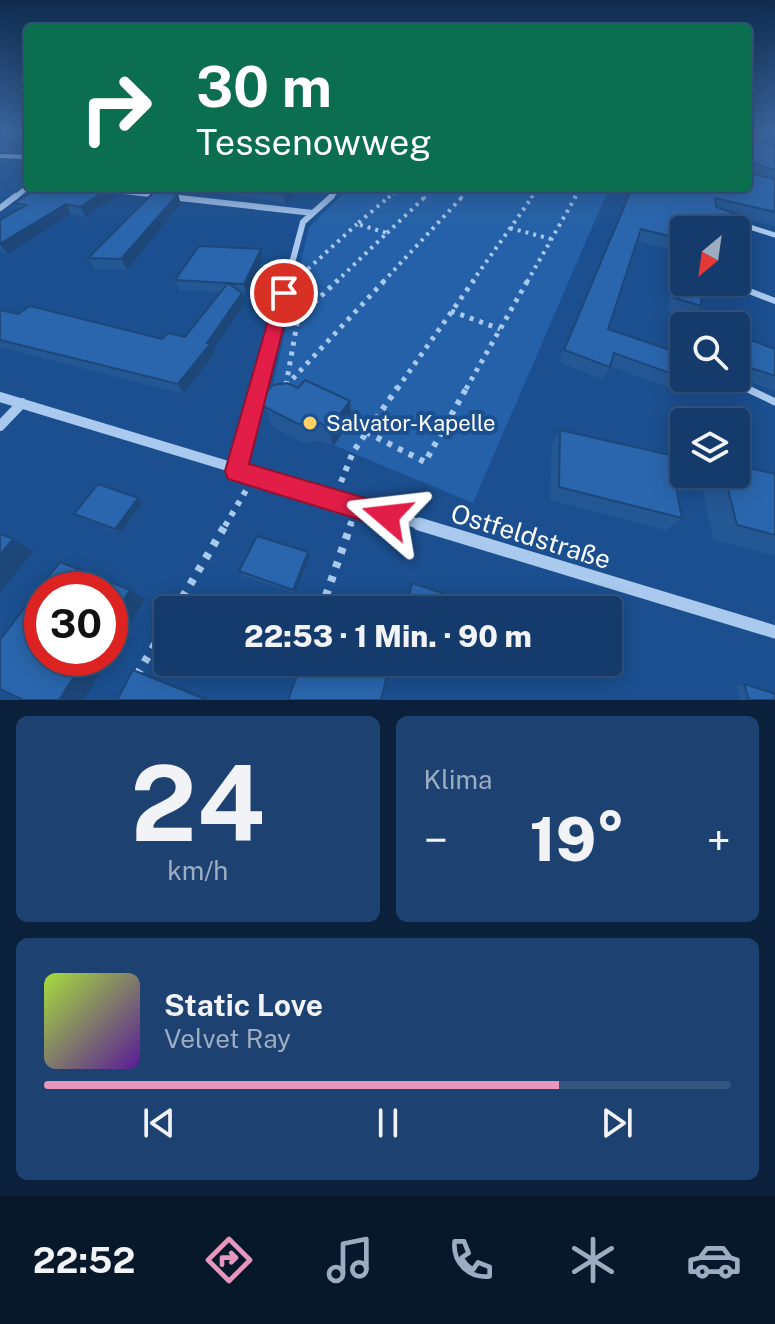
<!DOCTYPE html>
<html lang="de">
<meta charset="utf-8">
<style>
body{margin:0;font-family:"Public Sans",sans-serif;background:#1d4271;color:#f1f3f6;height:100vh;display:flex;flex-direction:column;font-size:30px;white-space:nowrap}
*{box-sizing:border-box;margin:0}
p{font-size:26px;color:#9dadc1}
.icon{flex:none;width:44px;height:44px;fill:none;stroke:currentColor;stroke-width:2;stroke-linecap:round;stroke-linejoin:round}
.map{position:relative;height:700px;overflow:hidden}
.details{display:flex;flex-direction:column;gap:16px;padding:16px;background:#0b203b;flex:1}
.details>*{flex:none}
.hud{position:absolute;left:24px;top:24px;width:728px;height:168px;border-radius:8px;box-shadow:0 4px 20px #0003,0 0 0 2px #33557e;background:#0b6e4f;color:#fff;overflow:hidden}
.needle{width:52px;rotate:209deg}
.tools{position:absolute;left:670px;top:216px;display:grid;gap:16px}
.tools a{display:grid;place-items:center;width:80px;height:80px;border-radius:8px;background:#143b6b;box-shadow:0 4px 20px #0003,0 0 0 2px #33557e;font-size:40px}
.speed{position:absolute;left:24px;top:572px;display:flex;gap:16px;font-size:40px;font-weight:700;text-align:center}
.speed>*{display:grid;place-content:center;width:104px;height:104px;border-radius:50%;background:#143b6b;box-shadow:0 4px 20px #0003,0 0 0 2px #33557e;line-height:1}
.speed .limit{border:12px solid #d22;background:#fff;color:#111}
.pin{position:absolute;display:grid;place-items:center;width:68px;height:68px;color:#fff;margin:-34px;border:4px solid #fff;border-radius:50%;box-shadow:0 2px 8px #0007}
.me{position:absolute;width:88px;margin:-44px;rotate:287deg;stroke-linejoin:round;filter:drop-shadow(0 0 6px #0008)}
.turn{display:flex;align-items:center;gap:28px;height:168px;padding:0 40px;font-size:36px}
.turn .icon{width:104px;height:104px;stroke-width:2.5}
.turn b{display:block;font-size:56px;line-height:68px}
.big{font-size:60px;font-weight:800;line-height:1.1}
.details .tile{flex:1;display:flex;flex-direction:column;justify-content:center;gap:12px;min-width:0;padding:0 28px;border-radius:12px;background:#1d4271}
.details .dial{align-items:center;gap:0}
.dial b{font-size:104px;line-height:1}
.song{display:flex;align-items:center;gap:24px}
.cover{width:96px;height:96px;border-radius:12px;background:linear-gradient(135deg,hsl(80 70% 55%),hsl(270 70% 35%))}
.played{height:8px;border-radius:4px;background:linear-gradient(90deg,#e797bd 75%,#33557e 75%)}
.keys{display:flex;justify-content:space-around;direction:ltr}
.heat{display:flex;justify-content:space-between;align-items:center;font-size:44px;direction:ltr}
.details .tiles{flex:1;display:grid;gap:16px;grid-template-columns:1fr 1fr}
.tile:last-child{grid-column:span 2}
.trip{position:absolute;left:154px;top:596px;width:468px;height:80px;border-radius:8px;background:#143b6b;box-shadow:0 4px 20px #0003,0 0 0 2px #33557e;font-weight:800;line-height:80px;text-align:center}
.tab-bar{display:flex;height:128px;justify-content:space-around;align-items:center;background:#08182b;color:#9dadc1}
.tab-bar .icon{width:56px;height:56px}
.tab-bar .current{color:#e797bd}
.tab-bar b{font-size:36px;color:#f1f3f6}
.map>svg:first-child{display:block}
.green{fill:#2461a8}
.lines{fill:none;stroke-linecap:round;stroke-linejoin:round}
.path-far4{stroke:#a9c9ee;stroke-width:3;stroke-dasharray:2 4;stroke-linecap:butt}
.path-far3{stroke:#a9c9ee;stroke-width:4;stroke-dasharray:3 5;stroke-linecap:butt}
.path-far2{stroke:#a9c9ee;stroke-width:5;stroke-dasharray:4 6;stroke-linecap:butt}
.path-far1{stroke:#a9c9ee;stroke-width:6;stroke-dasharray:5 7;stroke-linecap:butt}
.path{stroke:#a9c9ee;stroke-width:8;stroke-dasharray:6 9;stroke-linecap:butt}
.lane-far3{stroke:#a9c9ee;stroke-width:4}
.lane-far2{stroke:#a9c9ee;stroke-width:5}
.lane-far1{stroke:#a9c9ee;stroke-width:6}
.lane{stroke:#a9c9ee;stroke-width:7}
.street-far4{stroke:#a9c9ee;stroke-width:5}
.street-far3{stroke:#a9c9ee;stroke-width:6}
.street-far2{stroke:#a9c9ee;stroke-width:8}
.street-far1{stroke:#a9c9ee;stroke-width:10}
.street{stroke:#a9c9ee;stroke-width:13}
.wall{fill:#245895}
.shaded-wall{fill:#1d4779}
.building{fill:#2a66ad;stroke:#1d4779;stroke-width:2}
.route{fill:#e11d48;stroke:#92132f;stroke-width:2}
.poi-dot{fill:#ffd166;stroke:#1b4f8f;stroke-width:3}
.labels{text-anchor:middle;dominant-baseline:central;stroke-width:8;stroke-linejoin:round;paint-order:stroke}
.poi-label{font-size:22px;fill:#fff;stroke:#1b4f8f;text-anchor:start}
.near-street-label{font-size:26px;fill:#fff;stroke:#1b4f8f}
</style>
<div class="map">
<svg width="775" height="700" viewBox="0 0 775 700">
<rect width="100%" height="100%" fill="#1b4f8f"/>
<path class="green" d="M349 188H609L473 503 319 439 303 443 272 426V388L309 227Z"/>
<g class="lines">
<path class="path-far4" d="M388 198 399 188
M424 198 434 188
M461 198 470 188
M531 198 538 188
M574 198 580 188"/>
<path class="path-far3" d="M510 228 551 239
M387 233 426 196
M308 269 357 224
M336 282 387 233 357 224 390 196
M383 282 463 196
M472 282 533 196
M527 282 576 196"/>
<path class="path-far2" d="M451 311 500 329
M286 385 298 318 338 280
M286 386 385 280
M397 389 474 280
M466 389 528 280"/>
<path class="path-far1" d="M366 432 425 462 467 387
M341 482 353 452 398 387
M225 526 248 487
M350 526 352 520"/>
<path class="path" d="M175 610 226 524
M321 610 351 524
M137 675 168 622"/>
<path class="lane-far3" d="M0 156 28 157"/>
<path class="lane-far2" d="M740 224 775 235"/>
<path class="lane-far1" d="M726 282 775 301
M725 378 748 389"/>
<path class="lane" d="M744 387 775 402"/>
<path class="street-far4" d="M94 188 179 198
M14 198 28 187
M329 198 340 188"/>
<path class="street-far3" d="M162 196 313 213
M0 208 16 196
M287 282 303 222 332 196"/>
<path class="street-far2" d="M258 389 287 280"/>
<path class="street-far1" d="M0 397 426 526
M0 426 22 403
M236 471 259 387"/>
<path class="street" d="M419 524 775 632"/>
</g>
<path class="wall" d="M0 131H16L14 152H0Z
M748 131H775V226L748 220V269L739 281 736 280V230H684L701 306 692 318 667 311 678 252 637 241 608 329 678 376 669 388 610 366 603 379 558 362 629 194 622 192 624 188H748Z
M168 188H329L321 194 303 189 285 203 195 188 191 193 169 191Z
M116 196 86 217 71 214 8 254 0 252V220L19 209 14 203Z
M181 204 127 270 95 269 88 258Z
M263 258 246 294 242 293 245 303 213 350 215 353 183 394 0 347V310L18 314 162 339 185 337 221 292 179 290 175 280Z
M736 335 775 349V391L736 377Z
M265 407 352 420 333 446 322 441 303 443 272 426Z
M560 430 682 518 666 530 550 500 552 444Z
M706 474H775V556L714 540 700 479Z
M138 498 143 502 120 533 80 518 74 514Z
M308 552 310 556 295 593 242 575 239 571Z
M465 662H506L505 675 502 677Z
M744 684 775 700H740L736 686Z"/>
<path class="shaded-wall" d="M28 133V144L14 152 9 144Z
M110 188H112L116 196 86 217 80 207Z
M291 188 303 189 285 203 283 194Z
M320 188H329L321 194Z
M178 194 181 204 127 270 121 259Z
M66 204 71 214 8 254 0 244Z
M261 249 263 258 246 294 244 284Z
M242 293 245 303 213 350 215 353 183 394 178 384Z
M350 401 352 420 333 446 329 428Z
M138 498 143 502 120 533 115 529Z
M13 539 34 551 0 592V555Z
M308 552 310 556 295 593 293 590Z
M130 590 145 599 110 657V621Z
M86 658H109L84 700H59Z
M133 670 150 675 212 700H207Z"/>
<path class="building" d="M0 131H16L28 133 9 144H0Z
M748 131H751L748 133 752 139 775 145V170L755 164 750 169 754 174 775 179V212L715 198 716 207 748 218V269L736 265V230H684V240L641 229 608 329 682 354 678 376 614 353 610 367 564 350 632 188H748Z
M39 188H110L80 207 66 204 0 244V220L26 205 14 203Z
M248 188H291L283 194Z
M155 191 178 194 121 259 88 258Z
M684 244V282H703L701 306 675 298Z
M199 246 261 249 244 284 175 280Z
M228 283 242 293 207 343H211L178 384 0 340V310L18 314 30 306 162 339 168 333 185 337Z
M736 335 775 349V376L736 363Z
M305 380 350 401 329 428 318 422 298 424 265 407 262 396 273 385 287 383 298 388Z
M560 430 670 455 682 518 559 487Z
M736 465 775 474V535L737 525 724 474H736Z
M98 484 138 498 115 529 74 514Z
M0 534 13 539 0 555Z
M257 536 308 552 293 590 239 571Z
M60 562 130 590 110 621V590H42V658H86L59 700H23L0 689V640Z
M412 583 442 593 441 604 455 610H406Z
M302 662H355L387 675 381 700H288Z
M472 662H506L505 675Z
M133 670 207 700H117Z
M744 684 775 694V700H749Z"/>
<linearGradient id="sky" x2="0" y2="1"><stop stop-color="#0f2b4f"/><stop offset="0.57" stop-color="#39639b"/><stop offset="1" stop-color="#39639b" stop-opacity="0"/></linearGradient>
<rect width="775" height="229" fill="url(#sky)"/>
<path class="route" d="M284 288 292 293 249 464 396 507 399 516 396 525 387 528 228 479 225 471 276 293Z"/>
<circle class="poi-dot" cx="310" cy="423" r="8"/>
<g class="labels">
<g class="poi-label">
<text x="326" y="423">Salvator-Kapelle</text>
</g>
<g class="near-street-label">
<text transform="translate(531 536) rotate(17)">Ostfeldstraße</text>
</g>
</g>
</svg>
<div class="tools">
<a><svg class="needle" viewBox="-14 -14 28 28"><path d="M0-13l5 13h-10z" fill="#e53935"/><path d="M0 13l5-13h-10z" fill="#9dadc1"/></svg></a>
<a><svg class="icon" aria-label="search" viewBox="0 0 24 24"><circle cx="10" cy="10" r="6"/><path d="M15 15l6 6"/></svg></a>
<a><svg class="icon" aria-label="layers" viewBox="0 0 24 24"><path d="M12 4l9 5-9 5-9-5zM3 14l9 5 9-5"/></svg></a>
</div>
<div class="speed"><div class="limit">30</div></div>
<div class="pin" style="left:284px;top:293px;background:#d93025"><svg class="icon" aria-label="arrive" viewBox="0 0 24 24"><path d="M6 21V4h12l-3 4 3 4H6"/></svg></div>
<svg class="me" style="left:387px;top:516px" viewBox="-20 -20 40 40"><path d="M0-17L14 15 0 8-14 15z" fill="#e11d48" stroke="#fff" stroke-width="4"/></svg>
<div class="trip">22:53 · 1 Min. · 90 m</div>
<div class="hud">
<div class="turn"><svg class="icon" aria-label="right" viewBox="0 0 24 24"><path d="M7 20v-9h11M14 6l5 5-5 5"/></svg><div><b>30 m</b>Tessenowweg</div></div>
</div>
</div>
<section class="details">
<div class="tiles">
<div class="tile dial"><b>24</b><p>km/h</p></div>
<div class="tile"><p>Klima</p>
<div class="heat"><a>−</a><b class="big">19°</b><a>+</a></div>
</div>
<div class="tile">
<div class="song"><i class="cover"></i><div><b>Static Love</b><p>Velvet Ray</p></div></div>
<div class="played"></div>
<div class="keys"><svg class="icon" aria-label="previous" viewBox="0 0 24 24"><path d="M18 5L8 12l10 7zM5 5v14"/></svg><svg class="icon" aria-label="pause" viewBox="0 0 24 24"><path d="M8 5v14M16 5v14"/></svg><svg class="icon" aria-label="next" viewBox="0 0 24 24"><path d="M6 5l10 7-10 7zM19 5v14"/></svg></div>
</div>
</div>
</section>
<nav class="tab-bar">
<b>22:52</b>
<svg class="icon current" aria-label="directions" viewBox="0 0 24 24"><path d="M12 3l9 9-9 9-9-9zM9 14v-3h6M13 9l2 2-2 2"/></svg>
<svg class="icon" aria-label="music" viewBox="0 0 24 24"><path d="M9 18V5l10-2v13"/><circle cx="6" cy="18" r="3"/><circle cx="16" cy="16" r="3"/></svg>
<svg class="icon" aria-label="phone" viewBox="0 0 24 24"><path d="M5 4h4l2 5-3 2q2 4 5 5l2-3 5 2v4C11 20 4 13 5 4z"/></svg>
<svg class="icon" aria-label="climate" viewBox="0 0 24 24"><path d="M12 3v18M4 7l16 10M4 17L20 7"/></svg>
<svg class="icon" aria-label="car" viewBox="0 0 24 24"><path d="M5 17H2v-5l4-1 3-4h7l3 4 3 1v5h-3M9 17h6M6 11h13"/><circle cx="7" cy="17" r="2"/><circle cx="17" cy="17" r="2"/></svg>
</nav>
